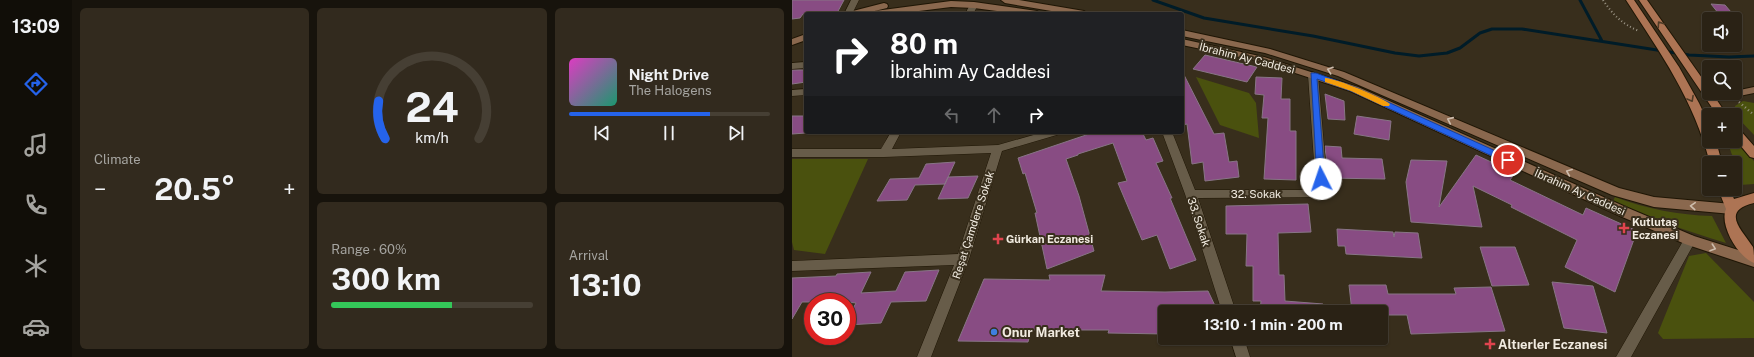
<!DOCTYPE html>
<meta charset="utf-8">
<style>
body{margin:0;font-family:"Public Sans",sans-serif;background:#322a1e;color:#f1f3f6;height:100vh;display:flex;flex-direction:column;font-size:15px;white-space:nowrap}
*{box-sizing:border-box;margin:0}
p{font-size:13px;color:#a5a4a0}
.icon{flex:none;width:22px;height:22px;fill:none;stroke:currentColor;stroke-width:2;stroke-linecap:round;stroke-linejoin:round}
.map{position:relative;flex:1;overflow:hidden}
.sheet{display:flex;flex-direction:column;gap:8px;padding:8px;background:#17130c;width:720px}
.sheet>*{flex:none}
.banner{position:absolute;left:12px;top:12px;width:380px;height:122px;border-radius:4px;box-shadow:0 1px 3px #0004,0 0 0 1px #463f34;background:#202124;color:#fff;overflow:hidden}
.controls{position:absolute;left:910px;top:12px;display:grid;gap:8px}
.controls a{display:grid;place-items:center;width:40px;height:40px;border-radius:4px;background:#2a2215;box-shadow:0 1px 3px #0004,0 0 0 1px #463f34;font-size:20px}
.speed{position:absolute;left:12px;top:293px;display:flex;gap:8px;font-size:20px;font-weight:700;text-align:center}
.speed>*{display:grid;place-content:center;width:52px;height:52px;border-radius:50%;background:#2a2215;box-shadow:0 1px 3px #0004,0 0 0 1px #463f34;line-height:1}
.speed .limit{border:6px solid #d22;background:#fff;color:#111}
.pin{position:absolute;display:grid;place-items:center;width:34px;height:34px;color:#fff;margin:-17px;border:2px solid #fff;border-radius:50%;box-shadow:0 1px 4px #0007}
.me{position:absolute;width:44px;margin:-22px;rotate:356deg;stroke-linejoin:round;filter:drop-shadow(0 0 3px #0008)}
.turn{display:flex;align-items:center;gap:14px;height:84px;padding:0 20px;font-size:18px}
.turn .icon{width:52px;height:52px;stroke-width:2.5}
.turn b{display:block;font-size:28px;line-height:34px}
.lanes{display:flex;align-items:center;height:38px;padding:0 20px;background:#0003;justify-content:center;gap:20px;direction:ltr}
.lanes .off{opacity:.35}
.big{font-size:30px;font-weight:700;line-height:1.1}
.sheet .widget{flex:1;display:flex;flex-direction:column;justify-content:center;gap:6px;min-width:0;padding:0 14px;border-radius:6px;background:#322a1e}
.sheet .dial{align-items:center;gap:0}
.dial svg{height:104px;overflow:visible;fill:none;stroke:#463f34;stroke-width:7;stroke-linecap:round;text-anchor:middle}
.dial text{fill:#f1f3f6;stroke:none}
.song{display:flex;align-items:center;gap:12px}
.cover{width:48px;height:48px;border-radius:6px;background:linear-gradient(135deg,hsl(310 70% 55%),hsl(160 70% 35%))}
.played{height:4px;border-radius:2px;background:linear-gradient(90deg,#2563eb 70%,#463f34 70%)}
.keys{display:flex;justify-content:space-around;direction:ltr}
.heat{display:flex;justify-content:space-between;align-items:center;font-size:22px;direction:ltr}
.charge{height:6px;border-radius:3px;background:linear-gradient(90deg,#34c759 60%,#463f34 0)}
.sheet .tiles{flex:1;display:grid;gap:8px;grid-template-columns:repeat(3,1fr)}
.widget:first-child{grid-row:span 2}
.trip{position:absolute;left:366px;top:305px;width:230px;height:40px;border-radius:4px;background:#2a2215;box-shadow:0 1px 3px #0004,0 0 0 1px #463f34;font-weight:700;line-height:40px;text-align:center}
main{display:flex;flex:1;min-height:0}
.menu{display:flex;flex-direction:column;width:72px;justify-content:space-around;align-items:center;background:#110e08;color:#a5a4a0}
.menu .icon{width:28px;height:28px}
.menu .selected{color:#2563eb}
.menu b{font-size:18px;color:#f1f3f6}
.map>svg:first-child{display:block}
.green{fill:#4a510e}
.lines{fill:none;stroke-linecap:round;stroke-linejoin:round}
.stream{stroke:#001c28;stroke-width:3}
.building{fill:#884c83;stroke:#887586}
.street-casing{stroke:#1f1605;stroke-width:1}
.secondary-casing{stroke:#1f1605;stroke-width:2}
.primary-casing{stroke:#1f1605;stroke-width:2}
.path-far1{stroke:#9c9586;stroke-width:2;stroke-dasharray:1 2.5;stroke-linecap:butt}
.path{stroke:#9c9586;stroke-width:2.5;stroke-dasharray:1 3;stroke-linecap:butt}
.street{fill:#675c49;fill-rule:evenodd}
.secondary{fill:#8a684e;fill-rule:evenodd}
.primary{fill:#ad7454;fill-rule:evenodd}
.oneway{stroke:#4f3c27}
.oneway2{stroke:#cdbdad}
.route{fill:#2563eb;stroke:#184099}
.slow{fill:#f59e0b}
.health-dot{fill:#e0444e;stroke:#382e1c;stroke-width:1.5}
.shop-dot{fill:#3f7fe0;stroke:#382e1c;stroke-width:1.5}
.labels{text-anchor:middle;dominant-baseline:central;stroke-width:4;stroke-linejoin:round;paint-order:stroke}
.street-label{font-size:11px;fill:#f1ebe0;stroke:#382e1c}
.poi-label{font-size:11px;font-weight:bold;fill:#f1ebe0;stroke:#382e1c;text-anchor:start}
.near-poi-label{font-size:13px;font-weight:bold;fill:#f1ebe0;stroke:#382e1c;text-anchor:start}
</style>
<main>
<nav class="menu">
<b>13:09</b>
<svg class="icon selected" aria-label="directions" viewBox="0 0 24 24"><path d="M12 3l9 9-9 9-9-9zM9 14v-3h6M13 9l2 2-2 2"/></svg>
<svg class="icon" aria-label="music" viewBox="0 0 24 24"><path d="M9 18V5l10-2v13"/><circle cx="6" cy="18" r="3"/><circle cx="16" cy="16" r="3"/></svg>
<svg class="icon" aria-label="phone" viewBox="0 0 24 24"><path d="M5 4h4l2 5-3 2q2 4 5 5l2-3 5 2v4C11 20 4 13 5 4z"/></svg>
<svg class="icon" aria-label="climate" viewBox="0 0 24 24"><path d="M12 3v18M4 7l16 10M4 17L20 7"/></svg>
<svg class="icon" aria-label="car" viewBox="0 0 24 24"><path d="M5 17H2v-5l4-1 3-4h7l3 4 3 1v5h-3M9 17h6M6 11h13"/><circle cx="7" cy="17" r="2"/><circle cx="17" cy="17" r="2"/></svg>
</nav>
<section class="sheet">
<div class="tiles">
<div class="widget"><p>Climate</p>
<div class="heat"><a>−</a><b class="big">20.5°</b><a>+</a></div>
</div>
<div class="widget dial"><svg viewBox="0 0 100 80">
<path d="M14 69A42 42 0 1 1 86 69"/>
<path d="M14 69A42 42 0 0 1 9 40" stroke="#2563eb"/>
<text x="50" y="56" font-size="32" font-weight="700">24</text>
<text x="50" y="72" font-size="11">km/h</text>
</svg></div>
<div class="widget">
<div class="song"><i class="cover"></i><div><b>Night Drive</b><p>The Halogens</p></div></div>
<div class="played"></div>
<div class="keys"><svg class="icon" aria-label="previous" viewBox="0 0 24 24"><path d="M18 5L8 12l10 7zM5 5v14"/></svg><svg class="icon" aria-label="pause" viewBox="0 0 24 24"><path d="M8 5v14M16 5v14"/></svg><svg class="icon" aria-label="next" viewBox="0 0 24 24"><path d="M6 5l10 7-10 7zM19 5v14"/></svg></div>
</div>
<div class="widget"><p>Range · 60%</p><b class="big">300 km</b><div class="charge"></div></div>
<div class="widget"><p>Arrival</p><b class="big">13:10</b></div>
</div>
</section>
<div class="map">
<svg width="962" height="357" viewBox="0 0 962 357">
<rect width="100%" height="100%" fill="#382e1c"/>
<path class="green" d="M404 77 457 93 464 103 467 138 428 125Z
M951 101 962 103V135L944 116 943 106Z
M943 140 962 161V184L948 185 943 163 935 141Z
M0 159H76L33 254 2 250 0 242Z
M823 197C855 209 887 215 920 216L934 243C895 231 857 218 821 201Z
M914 253 962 302V338L871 339 866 333 897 256Z"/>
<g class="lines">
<path class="stream" d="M361 0 412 18 521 36 603 53 627 56 655 53 668 48 688 33 700 29H730L897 55 937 57 962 56
M788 0 810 41"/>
</g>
<path class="building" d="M0 0H52L45 13 11 14 8 18 0 19Z
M919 4 933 5 945 19H931Z
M413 55 465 67 455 82 401 69Z
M0 70H14V82L0 84Z
M390 71 422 134 432 133 437 162 445 161 447 177 413 181 411 162 400 164 395 124 390 125Z
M464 77 490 78 489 99H498V131H504V180L472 179 476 118H470L472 95 463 94Z
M533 94 552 101 553 120 536 119Z
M0 116H14V133L0 134Z
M565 116 599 121 597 140 562 134Z
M303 132H350L354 140 361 138 371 161 364 163 380 198H378L404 260 378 269 365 235 350 240 326 183 335 181 321 143 286 154V155L274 159 287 196 302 251 255 269 243 213H245L233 173 231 174 226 158Z
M533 146 549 147 550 158 590 159 593 179 536 178Z
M684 155 723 173 718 180 791 215 794 208 845 231 823 292 773 267 785 240 719 207 720 205 681 186 690 227 619 222 614 182 619 160 655 161 647 207Z
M163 162 153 184 123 185 115 200 85 201 98 179 127 178 134 164Z
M186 176 176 198 146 199 156 177Z
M516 204 519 232 486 233 487 275H492L493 301 531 304V312H468L469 301H461V266H454L455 234H434V206Z
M545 229 601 232 602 237 603 232 626 233 630 258 554 254 553 246H546Z
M688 247H723L737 285 700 286Z
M147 270 134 301 99 302 89 323 55 325V320L64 303 55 302H10L0 319V278L44 276 45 274 79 272 69 293 104 291 113 272Z
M257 275H313L309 291 373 292 416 291 426 312H373V334L316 333 317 330H239L236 342 166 341 192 279 258 280Z
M760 282 801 286 815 333 772 328Z
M557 285H594L596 294H664L662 288 699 287 713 331 619 334 615 315H589V312H560Z"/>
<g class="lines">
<g class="street-casing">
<path id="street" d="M59 0H67L60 14H52Z
M179 3H182L186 5 181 14H173Z
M14 62V68L0 69V63Z
M521 72 526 75 536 194 534 197 406 198 444 312H430L393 194 370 132H380L403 190H524L516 75Z
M14 89V95L0 96V90Z
M99 132H109L100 149 206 145 252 132H269L268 134 210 151 177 259 139 357H125L162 265 0 271V261L166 254 199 153 92 157H0V149H89Z
M898 235 902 236 904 240 839 357H824L894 236Z
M438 338H452L458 357H444Z"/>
</g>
<g class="secondary-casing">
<path id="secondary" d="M209 0H227L292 11 296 14H277L213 3Z
M159 1 182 2 245 11 249 14H227L182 8 159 7 103 14H79L83 11Z
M92 3 95 4 96 6 95 8 70 14H56L57 12Z
M390 30 478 49 552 72 827 188 862 197 940 204 944 206 946 209 944 212 940 214 862 207 820 195 546 76 473 53 390 36Z
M14 34V40L0 45V39Z
M390 39 472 57 566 87 836 208 902 236 962 255V267L893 244 828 216 558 91 467 61 390 45Z
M962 87V93L918 102 913 99C919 92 934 93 943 93V91Z"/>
</g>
<g class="primary-casing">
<path id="primary" d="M834 0H842L887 67 907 103 917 124V141H924L930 163H918C902 100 869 54 834 0Z
M847 0H855L917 88V93H920L935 115H925Z
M943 128 947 129 962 146V158L958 157 943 139Z
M926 189H938L942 199 962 193V203C928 211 950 230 961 247 962 251 962 258 962 263 946 257 927 225 934 209Z"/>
</g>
<path class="path-far1" d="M811 0C821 15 830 24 847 31"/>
<path class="path" d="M947 102 962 115"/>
<use href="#street" class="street"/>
<use href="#secondary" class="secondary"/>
<use href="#primary" class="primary"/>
</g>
<defs><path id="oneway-chevron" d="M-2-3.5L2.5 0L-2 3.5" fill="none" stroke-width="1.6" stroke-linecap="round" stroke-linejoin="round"/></defs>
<g class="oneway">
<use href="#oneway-chevron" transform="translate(868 24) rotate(-124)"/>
<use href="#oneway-chevron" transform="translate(899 99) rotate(61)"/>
</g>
<g class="oneway2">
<use href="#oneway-chevron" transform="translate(538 70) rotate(-161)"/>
<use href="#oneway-chevron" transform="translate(658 120) rotate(-156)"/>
<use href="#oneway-chevron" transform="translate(777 172) rotate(-157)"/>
<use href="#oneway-chevron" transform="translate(901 206) rotate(-176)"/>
<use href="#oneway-chevron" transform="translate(921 248) rotate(19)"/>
</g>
<path class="route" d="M519 73H524L565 88 719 158 721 160 719 162H713L559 91 525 79 533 179 532 181H525Z"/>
<path class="slow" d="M533 78C541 77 592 98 598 104L597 106H591L559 91 533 82Z"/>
<g class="health-dot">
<path d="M830 222h4v4h4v4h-4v4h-4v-4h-4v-4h4z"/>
<path d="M204 233h4v4h4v4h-4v4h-4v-4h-4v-4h4z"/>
<path d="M696 338h4v4h4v4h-4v4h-4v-4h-4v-4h4z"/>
</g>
<circle class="shop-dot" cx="202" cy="332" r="4"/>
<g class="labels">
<g class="street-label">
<text transform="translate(455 58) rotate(14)">İbrahim Ay Caddesi</text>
<text transform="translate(788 192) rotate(24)">İbrahim Ay Caddesi</text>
<text x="464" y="194">32. Sokak</text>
<text transform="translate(407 222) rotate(72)">33. Sokak</text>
<text transform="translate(181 225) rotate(-72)">Reşat Çamdere Sokak</text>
</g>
<g class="poi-label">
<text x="840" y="222">Kutlutaş<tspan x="840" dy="13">Eczanesi</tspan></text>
<text x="214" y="239">Gürkan Eczanesi</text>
</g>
<g class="near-poi-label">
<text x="210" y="332">Onur Market</text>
<text x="706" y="344">Altıerler Eczanesi</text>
</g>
</g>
</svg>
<div class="controls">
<a><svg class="icon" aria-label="sound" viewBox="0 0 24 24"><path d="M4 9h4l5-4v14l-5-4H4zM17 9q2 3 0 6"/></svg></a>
<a><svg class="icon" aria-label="search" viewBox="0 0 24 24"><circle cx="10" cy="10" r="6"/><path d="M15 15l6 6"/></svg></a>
<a>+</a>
<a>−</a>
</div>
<div class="speed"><div class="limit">30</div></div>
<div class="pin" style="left:716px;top:160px;background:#d93025"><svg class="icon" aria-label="arrive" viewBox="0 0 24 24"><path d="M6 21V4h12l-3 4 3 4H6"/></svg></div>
<svg class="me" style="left:529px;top:179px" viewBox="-20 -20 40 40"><circle r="19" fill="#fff"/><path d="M0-13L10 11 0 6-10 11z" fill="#2563eb"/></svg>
<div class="trip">13:10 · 1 min · 200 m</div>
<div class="banner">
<div class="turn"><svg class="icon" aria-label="right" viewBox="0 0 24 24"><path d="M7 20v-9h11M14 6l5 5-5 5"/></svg><div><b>80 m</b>İbrahim Ay Caddesi</div></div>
<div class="lanes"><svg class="icon off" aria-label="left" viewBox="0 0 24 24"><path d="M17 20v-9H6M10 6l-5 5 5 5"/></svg><svg class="icon off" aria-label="ahead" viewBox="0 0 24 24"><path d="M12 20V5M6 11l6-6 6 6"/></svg><svg class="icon" aria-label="right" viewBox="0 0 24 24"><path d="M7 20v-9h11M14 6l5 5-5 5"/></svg></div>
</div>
</div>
</main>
